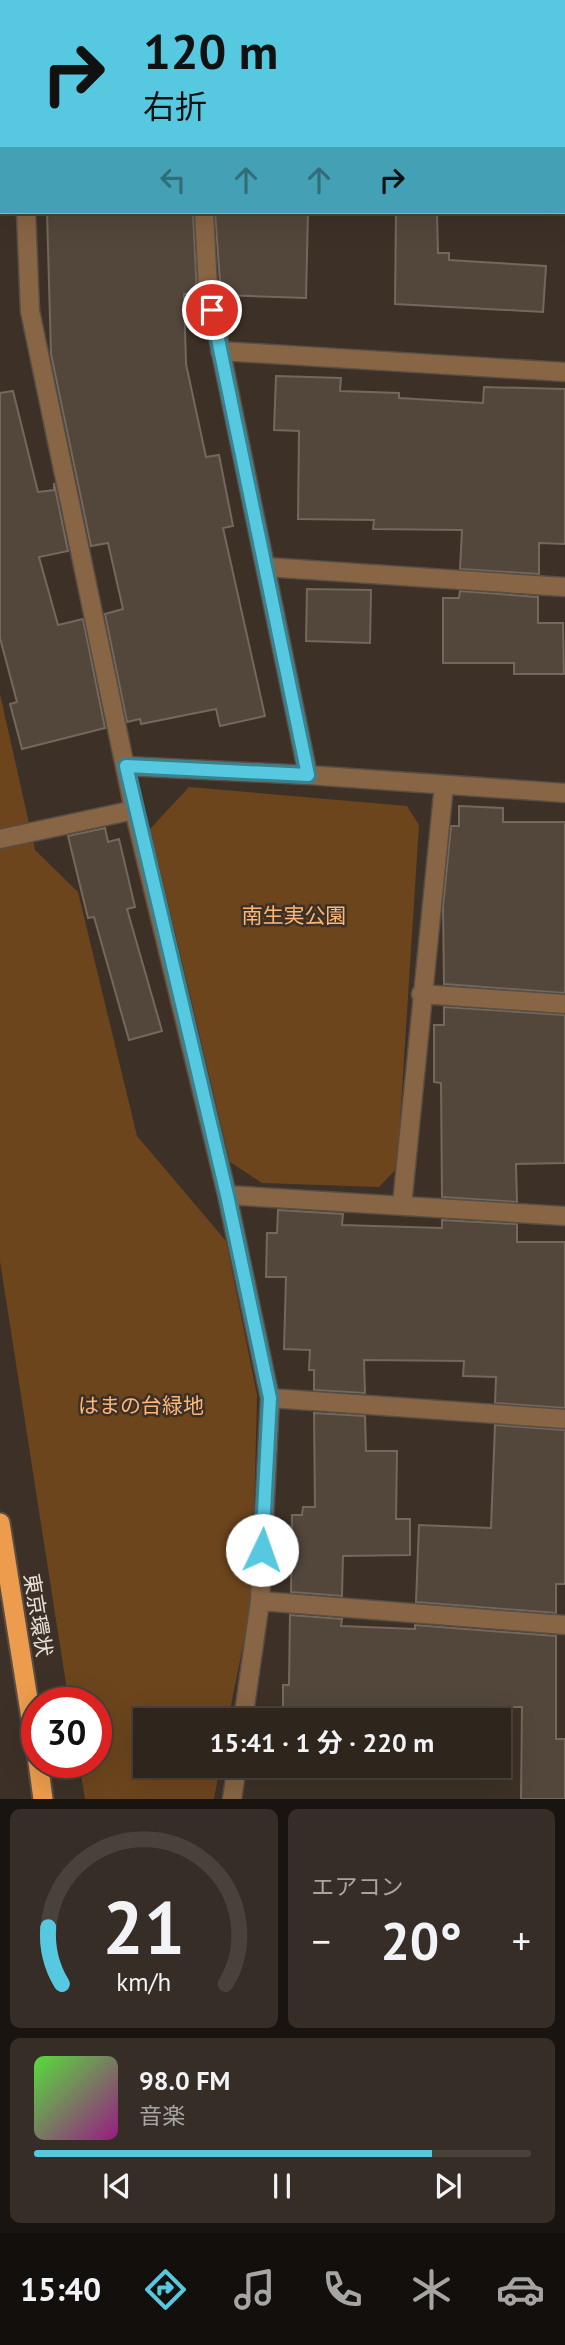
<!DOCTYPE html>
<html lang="ja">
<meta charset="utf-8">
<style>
body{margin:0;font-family:"PT Sans","Noto Sans JP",sans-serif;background:#362d26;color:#f1f3f6;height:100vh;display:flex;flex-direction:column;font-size:26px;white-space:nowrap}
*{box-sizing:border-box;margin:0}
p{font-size:23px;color:#a7a5a4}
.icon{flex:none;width:38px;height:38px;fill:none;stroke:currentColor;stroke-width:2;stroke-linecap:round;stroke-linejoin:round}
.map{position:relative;height:1799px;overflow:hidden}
.drawer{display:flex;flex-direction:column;gap:10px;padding:10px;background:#191410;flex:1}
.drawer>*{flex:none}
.banner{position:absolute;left:0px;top:0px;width:565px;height:214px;box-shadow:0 7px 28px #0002,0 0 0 2px #49423b;background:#56c9e1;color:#111;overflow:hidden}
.speed{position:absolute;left:21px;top:1687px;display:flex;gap:14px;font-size:35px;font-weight:700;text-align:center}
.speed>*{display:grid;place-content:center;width:91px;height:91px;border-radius:50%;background:#2e251d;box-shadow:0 7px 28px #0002,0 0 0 2px #49423b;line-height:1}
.speed .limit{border:10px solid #d22;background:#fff;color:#111}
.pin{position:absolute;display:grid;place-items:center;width:60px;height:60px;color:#fff;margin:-30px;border:4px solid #fff;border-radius:50%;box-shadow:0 2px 7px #0007}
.me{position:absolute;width:77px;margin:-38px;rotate:3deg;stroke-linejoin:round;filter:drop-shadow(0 0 5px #0008)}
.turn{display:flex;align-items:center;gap:24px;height:147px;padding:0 28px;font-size:32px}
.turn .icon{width:91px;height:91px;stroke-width:2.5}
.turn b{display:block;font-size:49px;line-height:60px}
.lanes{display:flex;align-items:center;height:66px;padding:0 28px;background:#0003;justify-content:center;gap:35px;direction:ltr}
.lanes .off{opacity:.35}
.big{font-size:52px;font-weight:700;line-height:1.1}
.drawer .widget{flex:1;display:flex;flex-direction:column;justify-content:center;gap:10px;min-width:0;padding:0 24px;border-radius:10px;background:#362d26}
.drawer .dial{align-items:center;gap:0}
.dial svg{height:182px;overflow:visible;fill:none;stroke:#49423b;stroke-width:7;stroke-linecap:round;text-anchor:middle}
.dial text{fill:#f1f3f6;stroke:none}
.song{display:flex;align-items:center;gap:21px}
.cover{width:84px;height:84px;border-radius:10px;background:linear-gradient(135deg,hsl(110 70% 55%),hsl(310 70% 35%))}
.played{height:7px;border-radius:4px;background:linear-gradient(90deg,#56c9e1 80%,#49423b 80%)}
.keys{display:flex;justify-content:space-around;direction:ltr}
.heat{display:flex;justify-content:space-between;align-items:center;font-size:38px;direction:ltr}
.drawer .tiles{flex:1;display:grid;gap:10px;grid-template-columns:1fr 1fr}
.widget:last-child{grid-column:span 2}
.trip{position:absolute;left:133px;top:1708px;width:378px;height:70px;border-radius:0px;background:#2e251d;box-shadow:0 7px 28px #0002,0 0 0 2px #49423b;font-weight:700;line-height:70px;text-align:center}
.tab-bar{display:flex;height:112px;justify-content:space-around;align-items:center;background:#120f0c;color:#a7a5a4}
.tab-bar .icon{width:49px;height:49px}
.tab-bar .on{color:#56c9e1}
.tab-bar b{font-size:32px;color:#f1f3f6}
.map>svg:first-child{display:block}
.green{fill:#6c451d}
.building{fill:#53473c;stroke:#74675b;stroke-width:2}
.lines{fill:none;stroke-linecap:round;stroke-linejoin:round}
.minor-casing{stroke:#594d44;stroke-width:21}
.trunk-casing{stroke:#594d44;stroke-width:23}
.minor{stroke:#886544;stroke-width:18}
.trunk{stroke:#ec9c4c;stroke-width:19}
.route-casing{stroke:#388392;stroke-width:18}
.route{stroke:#56c9e1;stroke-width:12}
.labels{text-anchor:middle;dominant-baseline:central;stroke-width:5;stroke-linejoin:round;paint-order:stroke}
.park-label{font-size:21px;fill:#feb776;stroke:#3d3127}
.street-label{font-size:21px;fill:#e9e1db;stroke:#3d3127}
</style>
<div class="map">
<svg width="565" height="1799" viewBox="0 0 565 1799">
<rect width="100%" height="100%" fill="#3d3127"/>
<path class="green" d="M0 694 35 850 78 892 137 1136 226 1241 257 1395 252 1600 228 1720H145V1766H220L214 1799H85L79 1762H96V1703H69L0 1261Z
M189 787 407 806 419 825 397 1168 379 1187 262 1183 230 1162 150 829Z"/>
<path class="building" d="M47 212H193L197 294H184L186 364 206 457 219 455 233 526 223 528 265 716 220 726 216 709 141 724 140 719 127 722 105 614 123 609 108 543 91 546 51 354Z
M215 212H308L306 298 221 295Z
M396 212H437L438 253H449V260L546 266 543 312 395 304Z
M276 376 341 378 340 391 399 393V398L483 403 484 387 565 389V544L539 543V574L460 569 462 530 373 529 374 520 298 519 299 431 274 430Z
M13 391 38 492 54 490V483L68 551 39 557 58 625 83 619 105 728 22 749 10 704 17 702 0 638V393Z
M307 589 371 590 370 643 306 641Z
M460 591 538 597V623H563L564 674H514V663H443V598H459Z
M459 806 503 808V822H565V993L444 984 443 906 451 826H459Z
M105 828 108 842 119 839 135 907 127 909 162 1031 129 1040 94 917 88 918 68 836Z
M444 1007 565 1015V1163L516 1164 517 1202 442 1197 441 1083 434 1082V1025H444Z
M278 1210 343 1214 342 1225 442 1228V1220L517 1224V1242H565V1408L495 1403 496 1377 463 1376 464 1361 364 1360 365 1393 314 1390V1370H309L310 1350 284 1349 286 1277H266L267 1233H277Z
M314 1413 365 1416 366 1451H397L396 1519H410V1555L343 1556 342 1596 291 1592 292 1515H302L303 1507H315Z
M495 1425 565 1430V1584H556V1613L416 1602 419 1525 491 1528Z
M290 1615 342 1619 341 1626 415 1629V1625L556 1636V1739H565V1799H521L522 1707H422V1720H283V1685H289Z
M282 1766H421L420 1775 282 1773Z"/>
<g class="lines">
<g class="minor-casing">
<path id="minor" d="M0 138 2 137
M564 146H565
M26 212 30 311 134 810 227 1195 270 1398 260 1601 243 1720
M204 212 208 289 308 775
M220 351 565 372
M266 567 565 587
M126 766 308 775 565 793
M0 839 134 810
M421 994 565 1004
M227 1195 565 1216
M402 1205 444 785
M270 1398 565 1419
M260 1601 565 1625
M232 1799 237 1766"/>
</g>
<g class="trunk-casing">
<path id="trunk" d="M0 1523 37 1756
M38 1762 43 1799"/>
</g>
<use href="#minor" class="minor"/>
<use href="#trunk" class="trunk"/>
</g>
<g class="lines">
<g class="route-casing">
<path id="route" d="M212 310 308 775 126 766 227 1195 270 1398 262 1550"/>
</g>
<use href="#route" class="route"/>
</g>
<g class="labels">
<g class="park-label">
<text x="294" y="915">南生実公園</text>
<text x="141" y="1405">はまの台緑地</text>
</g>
<g class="street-label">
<text transform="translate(38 1615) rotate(81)">東京環状</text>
</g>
</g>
</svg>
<div class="speed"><div class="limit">30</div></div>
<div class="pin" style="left:212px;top:310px;background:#d93025"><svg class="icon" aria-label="arrive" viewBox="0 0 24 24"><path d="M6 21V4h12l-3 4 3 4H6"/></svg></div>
<svg class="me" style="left:262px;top:1550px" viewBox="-20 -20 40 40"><circle r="19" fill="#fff"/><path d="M0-13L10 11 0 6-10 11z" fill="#56c9e1"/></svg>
<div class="trip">15:41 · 1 分 · 220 m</div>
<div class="banner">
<div class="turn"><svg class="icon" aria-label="right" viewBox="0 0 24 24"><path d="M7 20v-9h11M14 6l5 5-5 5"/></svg><div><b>120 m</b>右折</div></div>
<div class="lanes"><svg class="icon off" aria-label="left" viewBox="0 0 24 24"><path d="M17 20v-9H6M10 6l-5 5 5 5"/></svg><svg class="icon off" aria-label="ahead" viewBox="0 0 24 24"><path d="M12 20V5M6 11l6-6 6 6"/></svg><svg class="icon off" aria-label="ahead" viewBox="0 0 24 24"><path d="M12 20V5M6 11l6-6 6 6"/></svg><svg class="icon" aria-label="right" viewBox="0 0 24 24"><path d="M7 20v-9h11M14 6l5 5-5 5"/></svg></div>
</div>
</div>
<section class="drawer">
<div class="tiles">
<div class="widget dial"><svg viewBox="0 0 100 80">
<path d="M14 69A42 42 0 1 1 86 69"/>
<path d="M14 69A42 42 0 0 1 8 44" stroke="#56c9e1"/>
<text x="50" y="56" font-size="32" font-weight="700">21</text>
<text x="50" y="72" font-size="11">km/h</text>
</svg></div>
<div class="widget"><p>エアコン</p>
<div class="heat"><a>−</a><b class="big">20°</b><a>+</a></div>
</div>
<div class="widget">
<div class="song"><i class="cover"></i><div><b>98.0 FM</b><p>音楽</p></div></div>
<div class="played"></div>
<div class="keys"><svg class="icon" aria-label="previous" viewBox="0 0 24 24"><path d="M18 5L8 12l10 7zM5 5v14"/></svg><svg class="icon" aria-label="pause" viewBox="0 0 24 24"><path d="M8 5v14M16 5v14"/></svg><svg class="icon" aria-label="next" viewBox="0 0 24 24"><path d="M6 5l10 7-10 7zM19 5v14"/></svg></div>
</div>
</div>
</section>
<nav class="tab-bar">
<b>15:40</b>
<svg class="icon on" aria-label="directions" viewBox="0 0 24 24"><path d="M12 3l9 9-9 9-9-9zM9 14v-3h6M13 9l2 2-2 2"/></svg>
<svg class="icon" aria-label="music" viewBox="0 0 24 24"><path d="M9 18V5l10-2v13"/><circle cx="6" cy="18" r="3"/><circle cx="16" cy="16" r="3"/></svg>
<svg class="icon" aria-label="phone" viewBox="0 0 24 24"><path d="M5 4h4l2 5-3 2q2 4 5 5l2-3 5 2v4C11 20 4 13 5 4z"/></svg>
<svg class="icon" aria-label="climate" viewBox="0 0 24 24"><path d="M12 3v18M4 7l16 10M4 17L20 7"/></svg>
<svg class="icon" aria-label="car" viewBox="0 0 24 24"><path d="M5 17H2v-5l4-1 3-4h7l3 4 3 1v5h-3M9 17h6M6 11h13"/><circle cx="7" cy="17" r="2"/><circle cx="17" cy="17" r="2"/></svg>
</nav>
